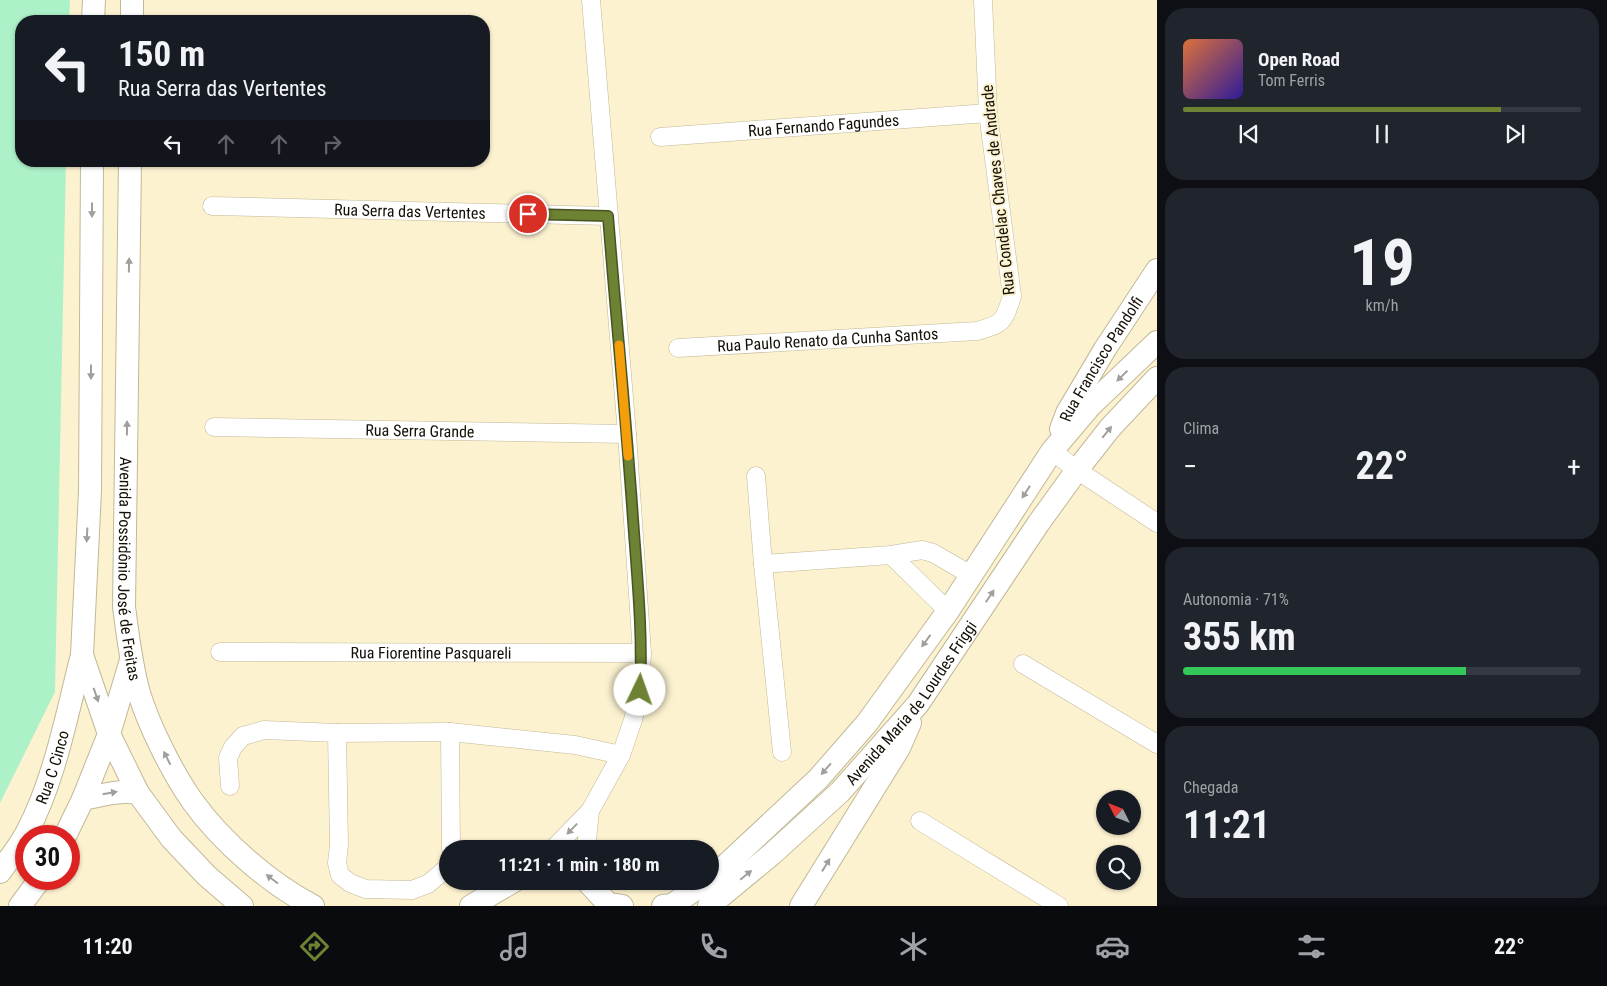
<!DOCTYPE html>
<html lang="pt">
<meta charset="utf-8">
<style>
body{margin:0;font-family:"Roboto Condensed",sans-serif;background:#20242c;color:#f1f3f6;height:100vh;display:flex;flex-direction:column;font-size:19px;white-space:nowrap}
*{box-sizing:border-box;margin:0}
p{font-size:16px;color:#9ea1a6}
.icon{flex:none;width:28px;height:28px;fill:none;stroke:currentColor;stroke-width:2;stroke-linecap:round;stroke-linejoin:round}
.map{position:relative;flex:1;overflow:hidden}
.side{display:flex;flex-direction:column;gap:8px;padding:8px;background:#0d0f14;width:450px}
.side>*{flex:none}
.banner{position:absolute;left:15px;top:15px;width:475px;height:152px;border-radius:20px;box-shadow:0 1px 4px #0004;background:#171b24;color:#f1f3f6;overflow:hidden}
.needle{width:32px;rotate:312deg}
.fabs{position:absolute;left:1096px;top:790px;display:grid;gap:10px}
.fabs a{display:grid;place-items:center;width:45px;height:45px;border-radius:50%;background:#171b24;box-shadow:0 1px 4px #0004;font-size:25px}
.speed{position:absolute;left:15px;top:825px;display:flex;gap:10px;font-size:25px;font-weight:700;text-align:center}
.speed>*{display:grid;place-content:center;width:65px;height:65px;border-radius:50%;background:#171b24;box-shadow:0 1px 4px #0004;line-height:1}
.speed .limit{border:8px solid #d22;background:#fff;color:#111}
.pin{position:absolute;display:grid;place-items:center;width:42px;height:42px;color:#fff;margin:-21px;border:2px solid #fff;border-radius:50%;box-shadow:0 1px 5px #0007}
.me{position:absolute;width:55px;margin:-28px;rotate:3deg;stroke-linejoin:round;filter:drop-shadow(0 0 4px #0008)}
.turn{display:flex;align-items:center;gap:18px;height:105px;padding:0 20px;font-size:22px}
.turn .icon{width:65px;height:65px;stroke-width:2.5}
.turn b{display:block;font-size:35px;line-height:42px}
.lanes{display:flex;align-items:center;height:48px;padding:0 20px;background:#0003;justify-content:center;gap:25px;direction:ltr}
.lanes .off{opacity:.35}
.big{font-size:38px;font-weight:700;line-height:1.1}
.side .card{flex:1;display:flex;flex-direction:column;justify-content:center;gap:8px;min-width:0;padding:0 18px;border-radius:20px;background:#20242c}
.side .dial{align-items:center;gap:0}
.dial b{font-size:65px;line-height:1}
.song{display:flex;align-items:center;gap:15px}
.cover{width:60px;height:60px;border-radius:8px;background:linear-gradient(135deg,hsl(20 70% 55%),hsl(250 70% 35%))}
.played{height:5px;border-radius:2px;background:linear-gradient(90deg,#6d8233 80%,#363941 80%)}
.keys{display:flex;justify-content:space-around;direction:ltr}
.heat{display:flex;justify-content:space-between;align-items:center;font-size:28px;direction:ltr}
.charge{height:8px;border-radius:4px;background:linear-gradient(90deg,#34c759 71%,#363941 0)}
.trip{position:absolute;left:439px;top:840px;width:280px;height:50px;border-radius:25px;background:#171b24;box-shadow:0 1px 4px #0004;font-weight:700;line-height:50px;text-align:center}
.tabs{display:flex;height:80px;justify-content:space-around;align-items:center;background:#090b0e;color:#9ea1a6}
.tabs .icon{width:35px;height:35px}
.tabs .selected{color:#6d8233}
.tabs b{font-size:22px;color:#f1f3f6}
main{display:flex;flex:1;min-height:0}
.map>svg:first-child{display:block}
.green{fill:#adf1c8}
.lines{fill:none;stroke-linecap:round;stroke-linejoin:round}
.minor-casing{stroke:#c1b897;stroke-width:19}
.tertiary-casing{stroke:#c1b897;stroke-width:24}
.minor{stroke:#fff;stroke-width:18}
.tertiary{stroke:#fff;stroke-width:22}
.oneway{fill:#a19f9b}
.route-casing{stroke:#475421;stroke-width:12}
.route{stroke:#6d8233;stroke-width:9}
.slow{stroke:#f59e0b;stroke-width:9}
.labels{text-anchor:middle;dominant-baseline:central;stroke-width:4;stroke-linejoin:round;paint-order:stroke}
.street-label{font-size:16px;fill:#130f05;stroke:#fcf2d0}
</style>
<main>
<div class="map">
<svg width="1157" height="906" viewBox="0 0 1157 906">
<rect width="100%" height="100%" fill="#fcf2d0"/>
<path class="green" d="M0 0H70L69 21H21V161H66L55 692 0 803Z"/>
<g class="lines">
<g class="minor-casing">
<g id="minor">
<path id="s1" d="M660 137 988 113"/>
<path id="s2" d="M212 206 608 216"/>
<path id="s3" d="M678 348 977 331C1003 324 1004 322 1012 296L988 113 983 0"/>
<path id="s4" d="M214 427 627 434"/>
<path d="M1052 451 1077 470 1157 523"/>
<path d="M756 476 763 564 782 752"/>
<path d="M891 555 948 611"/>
<path d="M763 564 891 555 922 550 933 553 971 575"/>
<path id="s5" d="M220 652 642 653"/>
<path d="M1023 664 1157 744"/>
<path d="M450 732 451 849"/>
<path d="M337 733 339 845 337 863 340 875 350 883 366 889 412 890 428 884 448 867"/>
<path d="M230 786 228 758 233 747 243 736 264 730 337 733 450 732 575 745 621 755"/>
<path d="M590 811 621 755 633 720 640 690 642 653 627 434 591 0"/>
<path d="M920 821 1059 906"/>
<path d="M553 849 590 811 586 849"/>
</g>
</g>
<g class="tertiary-casing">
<g id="tertiary">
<path d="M93 21 94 0"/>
<path d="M132 21V0"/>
<path d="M92 161 90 491 82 655 109 734 138 793 171 838 207 876 242 906"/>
<path id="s6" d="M130 161 124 607C128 636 131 665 139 693 149 726 173 774 193 802 221 841 270 884 313 906"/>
<path id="s7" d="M1061 429 1067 413 1105 349 1157 270"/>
<path d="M83 799C102 795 119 790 138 793"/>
<path d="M65 836 83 799 109 734 131 660"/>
<path id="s8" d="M0 872C9 859 19 847 26 834 55 780 67 713 82 655"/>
<path d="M710 880 818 779 867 723 948 611 1052 451 1091 405 1157 342"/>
<path d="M587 881 608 904 622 906"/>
<path d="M20 906 40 879"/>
<path d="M471 906 514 881"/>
<path d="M663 906 672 905 708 881"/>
<path id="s9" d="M709 906 772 854 840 792 918 704 1038 524 1077 470 1110 428 1157 378"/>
<path d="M801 906 899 748 910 723"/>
</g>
</g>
<use href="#minor" class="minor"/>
<use href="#tertiary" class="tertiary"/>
</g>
<defs><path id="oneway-solid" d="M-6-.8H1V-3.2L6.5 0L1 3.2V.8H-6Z" transform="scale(1.25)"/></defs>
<g class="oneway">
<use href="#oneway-solid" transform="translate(92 210) rotate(90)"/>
<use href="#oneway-solid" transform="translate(129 265) rotate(-89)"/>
<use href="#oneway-solid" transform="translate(91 372) rotate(90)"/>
<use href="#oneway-solid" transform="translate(1122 376) rotate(136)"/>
<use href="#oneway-solid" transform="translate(127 428) rotate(-89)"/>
<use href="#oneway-solid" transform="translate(1107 432) rotate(-51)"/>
<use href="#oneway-solid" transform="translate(1026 492) rotate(123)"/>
<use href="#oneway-solid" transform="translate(87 535) rotate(93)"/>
<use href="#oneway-solid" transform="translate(990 596) rotate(-56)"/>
<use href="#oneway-solid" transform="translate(926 641) rotate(126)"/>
<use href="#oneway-solid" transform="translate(96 695) rotate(71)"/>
<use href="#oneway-solid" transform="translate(167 758) rotate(-117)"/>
<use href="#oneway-solid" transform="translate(826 769) rotate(131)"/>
<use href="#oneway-solid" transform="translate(110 793) rotate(-10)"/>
<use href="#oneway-solid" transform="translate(572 829) rotate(134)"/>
<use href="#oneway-solid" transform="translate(826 865) rotate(-58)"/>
<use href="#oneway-solid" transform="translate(746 875) rotate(-39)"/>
<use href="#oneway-solid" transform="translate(272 879) rotate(-143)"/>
</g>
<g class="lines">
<g class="route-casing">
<path id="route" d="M528 214 608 216C616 317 626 418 633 519 637 576 643 633 640 690"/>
</g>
<use href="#route" class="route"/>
<path class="slow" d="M619 345 628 456"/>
</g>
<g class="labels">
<g class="street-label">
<text stroke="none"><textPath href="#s1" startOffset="164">Rua Fernando Fagundes</textPath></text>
<text transform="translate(998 190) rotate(-96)">Rua Condelac Chaves de Andrade</text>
<text stroke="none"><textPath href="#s2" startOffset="198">Rua Serra das Vertentes</textPath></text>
<text stroke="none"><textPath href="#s3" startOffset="150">Rua Paulo Renato da Cunha Santos</textPath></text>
<text stroke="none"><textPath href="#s7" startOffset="81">Rua Francisco Pandolfi</textPath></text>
<text stroke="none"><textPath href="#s4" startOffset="206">Rua Serra Grande</textPath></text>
<text stroke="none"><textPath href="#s6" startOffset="408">Avenida Possidônio José de Freitas</textPath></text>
<text stroke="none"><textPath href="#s5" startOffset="211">Rua Fiorentine Pasquareli</textPath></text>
<text stroke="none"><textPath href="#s9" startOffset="288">Avenida Maria de Lourdes Friggi</textPath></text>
<text stroke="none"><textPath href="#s8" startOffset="118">Rua C Cinco</textPath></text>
</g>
</g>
</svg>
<div class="fabs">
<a><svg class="needle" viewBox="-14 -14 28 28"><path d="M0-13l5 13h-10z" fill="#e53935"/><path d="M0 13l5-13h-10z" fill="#9ea1a6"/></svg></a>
<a><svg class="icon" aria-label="search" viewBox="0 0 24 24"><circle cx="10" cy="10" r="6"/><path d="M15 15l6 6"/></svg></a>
</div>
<div class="speed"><div class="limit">30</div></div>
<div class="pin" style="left:528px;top:214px;background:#d93025"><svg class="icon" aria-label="arrive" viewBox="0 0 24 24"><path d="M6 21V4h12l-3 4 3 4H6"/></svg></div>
<svg class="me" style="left:640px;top:690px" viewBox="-20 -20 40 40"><circle r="19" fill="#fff"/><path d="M0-13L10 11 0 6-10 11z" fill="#6d8233"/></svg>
<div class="trip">11:21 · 1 min · 180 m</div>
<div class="banner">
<div class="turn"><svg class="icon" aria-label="left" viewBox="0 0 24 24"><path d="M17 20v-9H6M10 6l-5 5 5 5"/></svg><div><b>150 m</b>Rua Serra das Vertentes</div></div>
<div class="lanes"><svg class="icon" aria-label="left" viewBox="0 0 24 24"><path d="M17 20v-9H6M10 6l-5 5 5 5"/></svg><svg class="icon off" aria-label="ahead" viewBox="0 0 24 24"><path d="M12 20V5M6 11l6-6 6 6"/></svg><svg class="icon off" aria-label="ahead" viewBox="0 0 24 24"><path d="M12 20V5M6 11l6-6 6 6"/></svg><svg class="icon off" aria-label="right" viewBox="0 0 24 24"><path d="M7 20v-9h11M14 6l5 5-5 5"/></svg></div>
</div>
</div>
<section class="side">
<div class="card">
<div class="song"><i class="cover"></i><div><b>Open Road</b><p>Tom Ferris</p></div></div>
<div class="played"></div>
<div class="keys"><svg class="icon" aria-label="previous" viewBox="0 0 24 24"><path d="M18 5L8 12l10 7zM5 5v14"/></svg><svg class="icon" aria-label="pause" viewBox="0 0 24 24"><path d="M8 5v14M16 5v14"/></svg><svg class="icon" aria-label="next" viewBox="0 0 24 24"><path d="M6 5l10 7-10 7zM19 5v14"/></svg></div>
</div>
<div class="card dial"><b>19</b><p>km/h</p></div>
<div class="card"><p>Clima</p>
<div class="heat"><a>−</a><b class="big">22°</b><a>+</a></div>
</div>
<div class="card"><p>Autonomia · 71%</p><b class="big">355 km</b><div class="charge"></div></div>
<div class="card"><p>Chegada</p><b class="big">11:21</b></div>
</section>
</main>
<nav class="tabs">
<b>11:20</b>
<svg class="icon selected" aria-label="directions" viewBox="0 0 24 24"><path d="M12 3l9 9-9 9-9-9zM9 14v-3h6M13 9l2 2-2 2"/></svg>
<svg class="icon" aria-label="music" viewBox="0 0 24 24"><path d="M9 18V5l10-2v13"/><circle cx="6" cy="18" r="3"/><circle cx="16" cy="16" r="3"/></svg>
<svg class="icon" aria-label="phone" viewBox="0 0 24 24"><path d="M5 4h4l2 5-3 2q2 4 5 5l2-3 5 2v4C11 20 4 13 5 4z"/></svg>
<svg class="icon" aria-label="climate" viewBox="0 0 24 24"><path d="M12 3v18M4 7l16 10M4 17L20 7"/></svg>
<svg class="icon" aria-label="car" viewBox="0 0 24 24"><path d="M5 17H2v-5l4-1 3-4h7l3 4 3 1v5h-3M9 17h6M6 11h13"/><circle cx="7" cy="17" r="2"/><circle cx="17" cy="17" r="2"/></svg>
<svg class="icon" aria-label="filters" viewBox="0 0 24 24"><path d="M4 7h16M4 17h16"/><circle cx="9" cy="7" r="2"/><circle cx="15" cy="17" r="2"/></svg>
<b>22°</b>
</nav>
